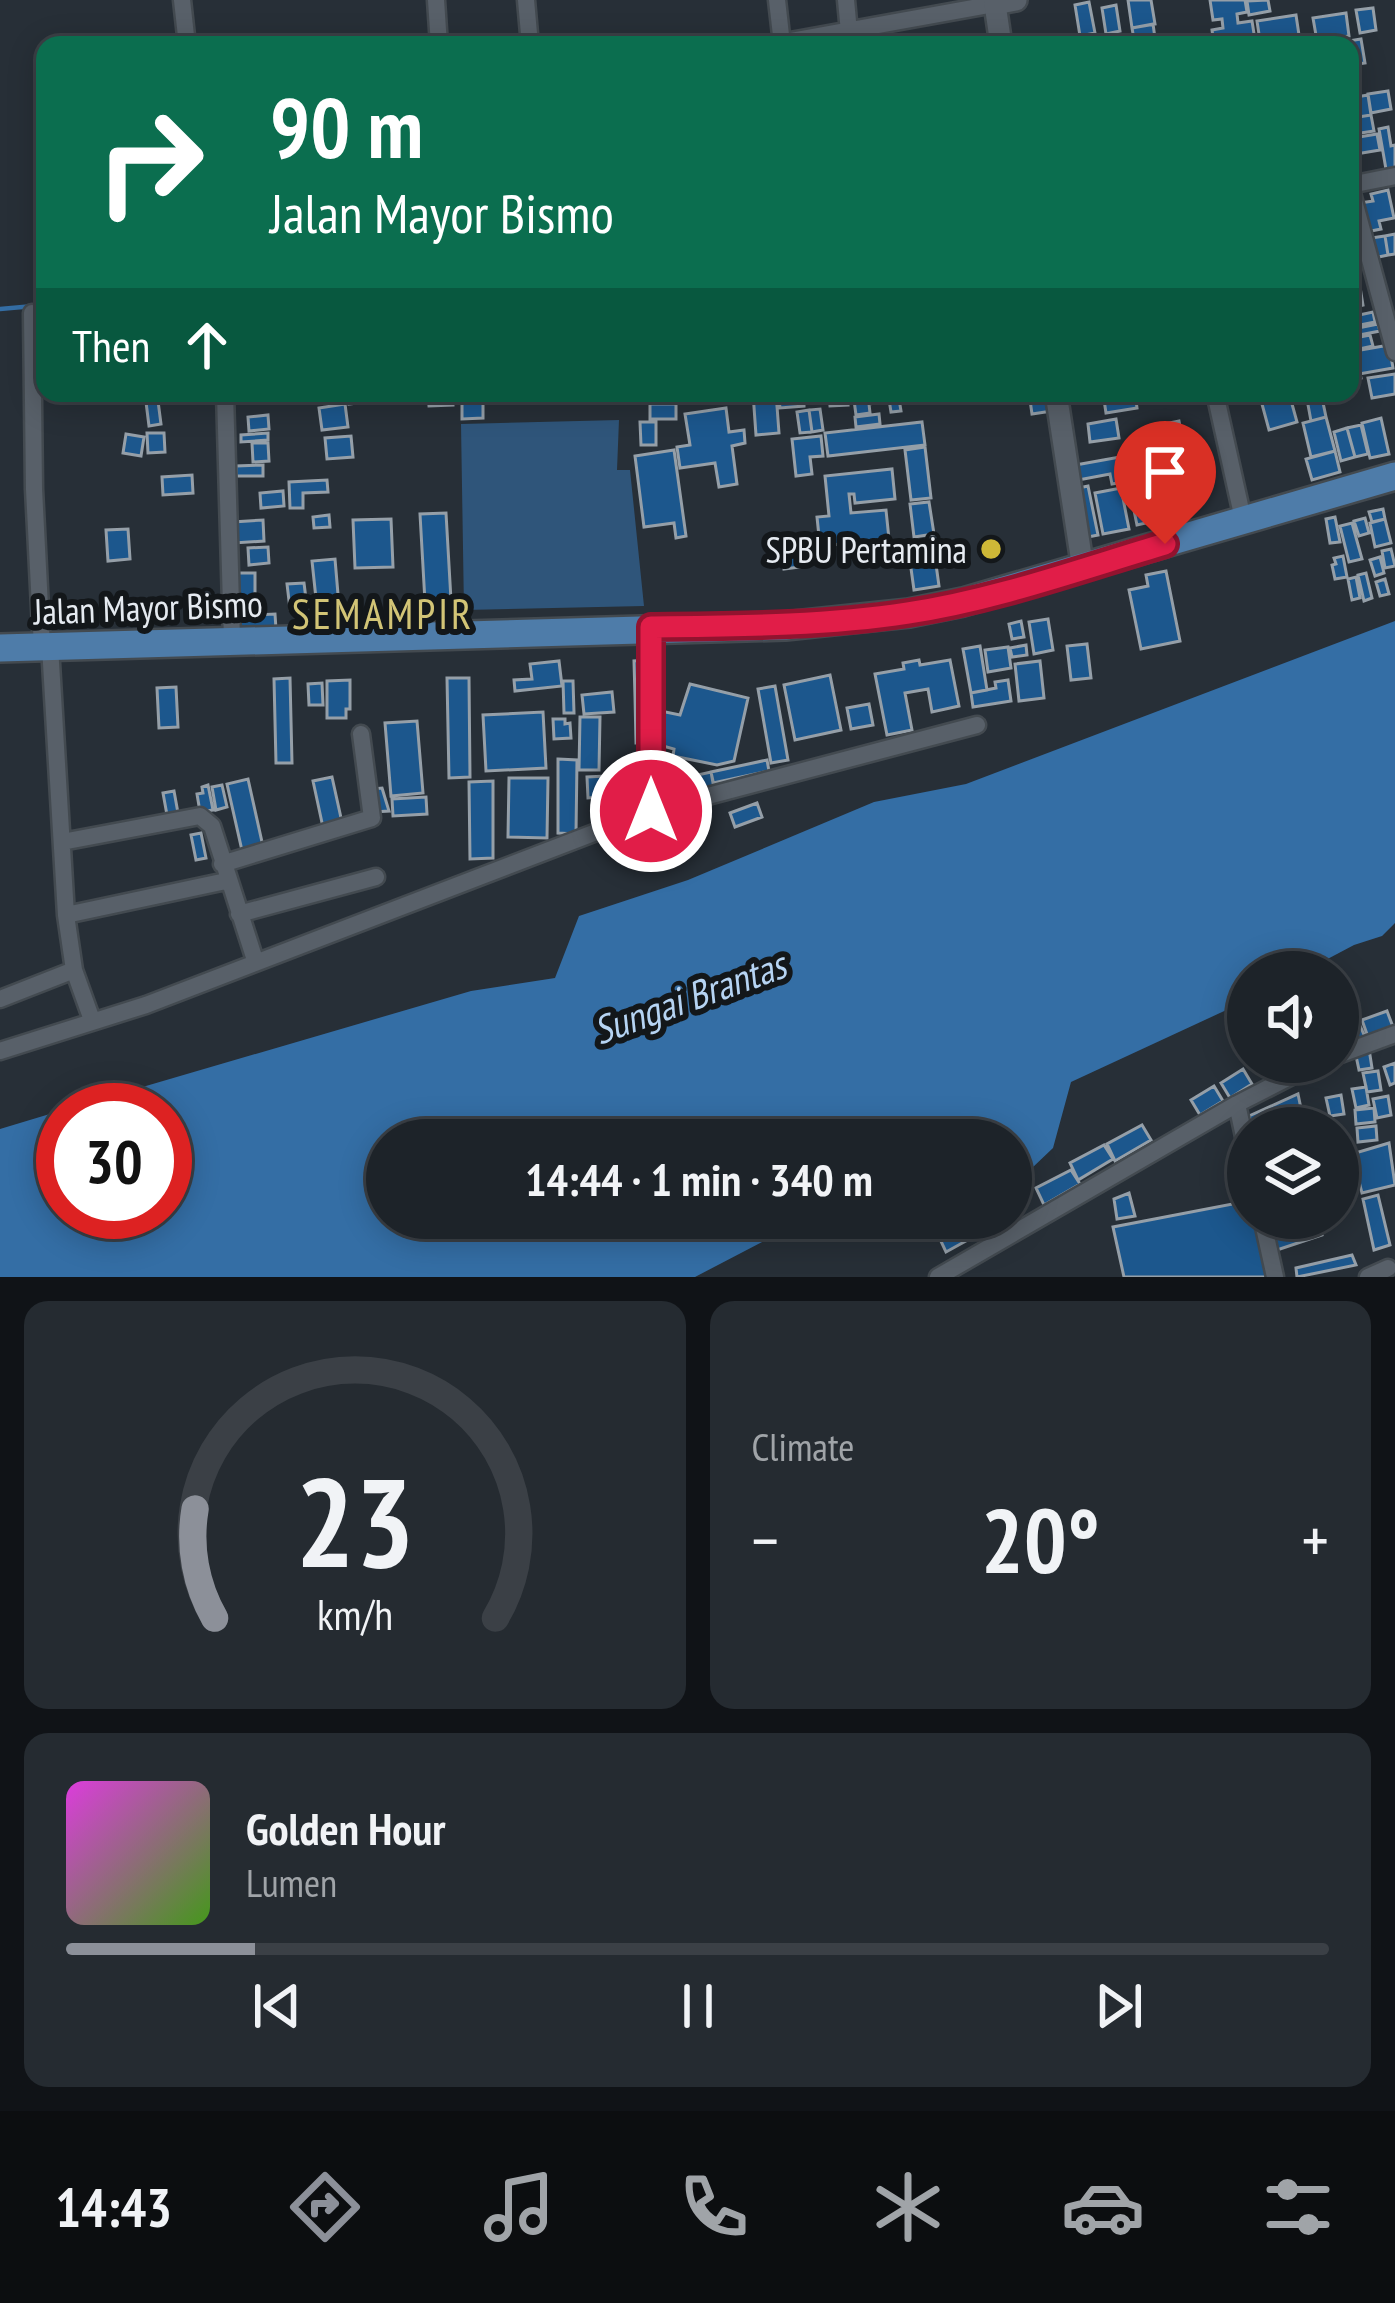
<!DOCTYPE html>
<meta charset="utf-8">
<style>
body{margin:0;font-family:"PT Sans Narrow",sans-serif;background:#252b31;color:#f1f3f6;height:100vh;display:flex;flex-direction:column;font-size:45px;white-space:nowrap}
*{box-sizing:border-box;margin:0}
p{font-size:39px;color:#a0a4a8}
.icon{flex:none;width:66px;height:66px;fill:none;stroke:currentColor;stroke-width:2;stroke-linecap:round;stroke-linejoin:round}
.map{position:relative;height:1277px;overflow:hidden}
.details{display:flex;flex-direction:column;gap:24px;padding:24px;background:#101317;flex:1}
.details>*{flex:none}
.hud{position:absolute;left:36px;top:36px;width:1323px;height:366px;border-radius:24px;box-shadow:0 6px 30px #0003,0 0 0 3px #3b4046;background:#0b6e4f;color:#fff;overflow:hidden}
.fabs{position:absolute;left:1227px;top:951px;display:grid;gap:24px}
.fabs a{display:grid;place-items:center;width:132px;height:132px;border-radius:50%;background:#1d2329;box-shadow:0 6px 30px #0003,0 0 0 3px #3b4046;font-size:60px}
.speed{position:absolute;left:36px;top:1083px;display:flex;gap:24px;font-size:60px;font-weight:700;text-align:center}
.speed>*{display:grid;place-content:center;width:156px;height:156px;border-radius:50%;background:#1d2329;box-shadow:0 6px 30px #0003,0 0 0 3px #3b4046;line-height:1}
.speed .limit{border:18px solid #d22;background:#fff;color:#111}
.pin{position:absolute;display:grid;place-items:center;width:102px;height:102px;color:#fff;margin:-123px -51px;border-radius:50% 50% 50% 0;rotate:-45deg;box-shadow:0 0 12px #0007}
.pin .icon{rotate:45deg}
.me{position:absolute;width:132px;margin:-66px;rotate:0deg;stroke-linejoin:round;filter:drop-shadow(0 0 9px #0008)}
.turn{display:flex;align-items:center;gap:42px;height:252px;padding:0 36px;font-size:54px}
.turn .icon{width:156px;height:156px;stroke-width:2.5}
.turn b{display:block;font-size:84px;line-height:102px}
.then{display:flex;align-items:center;height:114px;padding:0 36px;background:#0003;gap:24px;font-size:45px}
.big{font-size:90px;font-weight:700;line-height:1.1}
.details .card{flex:1;display:flex;flex-direction:column;justify-content:center;gap:18px;min-width:0;padding:0 42px;border-radius:24px;background:#252b31}
.details .dial{align-items:center;gap:0}
.dial svg{height:312px;overflow:visible;fill:none;stroke:#3b4046;stroke-width:7;stroke-linecap:round;text-anchor:middle}
.dial text{fill:#f1f3f6;stroke:none}
.song{display:flex;align-items:center;gap:36px}
.cover{width:144px;height:144px;border-radius:18px;background:linear-gradient(135deg,hsl(300 70% 55%),hsl(100 70% 35%))}
.played{height:12px;border-radius:6px;background:linear-gradient(90deg,#8c9099 15%,#3b4046 15%)}
.keys{display:flex;justify-content:space-around;direction:ltr}
.heat{display:flex;justify-content:space-between;align-items:center;font-size:66px;direction:ltr}
.details .tiles{flex:1;display:grid;gap:24px;grid-template-columns:1fr 1fr}
.card:last-child{grid-column:span 2}
.trip{position:absolute;left:366px;top:1119px;width:666px;height:120px;border-radius:60px;background:#1d2329;box-shadow:0 6px 30px #0003,0 0 0 3px #3b4046;font-weight:700;line-height:120px;text-align:center}
.menu{display:flex;height:192px;justify-content:space-around;align-items:center;background:#0c0e10;color:#a0a4a8}
.menu .icon{width:84px;height:84px}
.menu .active{color:#8c9099}
.menu b{font-size:54px;color:#f1f3f6}
.map>svg:first-child{display:block}
.green{fill:#2f557a}
.water{fill:#346ea5}
.lines{fill:none;stroke-linecap:round;stroke-linejoin:round}
.stream{stroke:#346ea5;stroke-width:4.5}
.building{fill:#1c578d;stroke:#959fa8;stroke-width:3}
.minor-casing{stroke:#434a50;stroke-width:21}
.tertiary-casing{stroke:#434a50;stroke-width:26}
.primary-casing{stroke:#434a50;stroke-width:32}
.minor{stroke:#586069;stroke-width:16}
.tertiary{stroke:#586069;stroke-width:21}
.primary{stroke:#4e7ca9;stroke-width:27}
.route-casing{stroke:#92132f;stroke-width:30}
.route{stroke:#e11d48;stroke-width:21}
.poi-dot{fill:#ceb837;stroke:#13171a;stroke-width:4.5}
.labels{text-anchor:middle;dominant-baseline:central;stroke-width:12;stroke-linejoin:round;paint-order:stroke}
.poi-label{font-size:36px;fill:#e5eaf0;stroke:#13171a;text-anchor:end}
.street-label{font-size:36px;fill:#e5eaf0;stroke:#13171a}
.water-label{font-size:39px;font-style:italic;fill:#b6d4f3;stroke:#13171a}
.quarter-label{font-size:42px;letter-spacing:3px;fill:#d2c476;stroke:#13171a}
</style>
<div class="map">
<svg width="1395" height="1277" viewBox="0 0 1395 1277">
<rect width="100%" height="100%" fill="#272f37"/>
<path class="green" d="M619 420 617 470H630L644 606 464 610 461 424Z"/>
<path class="water" d="M1395 621V923L1382 936 1354 945 1303 972H1248V1000L1071 1082 1053 1148 1011 1188V1140H387V1218H808L695 1277H0V1129L63 1110V1212H165V1110H64L471 991 555 978 579 916 688 880 874 802 966 784Z"/>
<g class="lines">
<path class="stream" d="M0 309 45 305"/>
</g>
<path class="building" d="M1128 0H1151L1155 24 1132 28Z
M1210 0H1245L1247 12 1237 14 1238 23 1252 21 1255 40 1214 45 1212 30 1223 28 1222 19 1213 20Z
M1268 0 1270 11 1249 15 1247 1Z
M1089 2 1095 33 1080 36 1075 5Z
M1116 5 1120 31 1106 34 1102 8Z
M1373 8 1376 30 1360 33 1356 10Z
M1346 13 1349 36 1317 41 1313 18Z
M1296 15 1299 35 1260 41 1257 21Z
M1153 24 1156 45H1135L1132 28Z
M1342 37 1343 45H1309V42Z
M1361 39 1365 63 1350 65V45L1342 42Z
M1388 91 1391 109 1371 113 1368 94Z
M1368 95 1371 115 1352 118 1350 98Z
M1371 115 1374 131 1354 134 1352 118Z
M1388 127 1391 146 1395 145V174L1387 175 1379 129Z
M1377 134 1380 150 1356 154 1353 138Z
M1388 190 1394 218 1379 221 1381 229 1366 232 1360 203 1373 201 1371 194Z
M1395 234V254L1388 255 1385 236Z
M1385 236 1388 255 1374 258 1371 238Z
M1360 287 1363 305 1350 308V289Z
M1373 312 1375 322 1350 327V317Z
M1378 324 1380 331 1354 336 1353 329Z
M1370 335 1373 346 1350 351V339Z
M1389 345 1393 368 1359 374 1355 351Z
M1357 359 1361 378 1350 380V361Z
M1395 374V394L1372 398 1368 378Z
M348 393H364L366 402 349 404Z
M428 393H453V405L429 406Z
M753 393H776L779 433 756 435Z
M847 393 848 405 830 406 829 395Z
M888 393H898L901 411 891 412Z
M1029 393H1049L1052 411 1032 414Z
M1103 393H1135L1137 408 1106 413Z
M1259 393H1289L1297 422 1269 430Z
M1321 393 1326 417 1311 421 1306 394Z
M804 397V406L780 408 779 399Z
M880 397 881 402 869 404 870 413 856 415 854 400Z
M158 401 161 424 149 426 146 402Z
M483 401V418L462 419V402Z
M345 404 348 427 322 430 319 408Z
M650 404H676V419H650Z
M726 408 729 432 744 430 745 443 732 446 737 484 719 487 715 463 680 468 677 447 690 445 685 414Z
M820 409 823 430 812 432 809 410Z
M809 410 812 432 800 433 797 412Z
M879 414 880 424 856 427 855 417Z
M268 415 269 429 249 431 248 417Z
M1326 417 1335 451 1311 457 1303 423Z
M1381 418 1389 454 1370 458 1362 423Z
M1116 419 1119 438 1090 442 1088 424Z
M1179 421 1181 431 1157 435 1155 426Z
M640 422H656V445H641Z
M922 422 925 445 828 456 825 433Z
M1361 425 1368 454 1355 457 1347 428Z
M1347 428 1355 457 1341 461 1334 432Z
M147 433H164L165 452 148 453Z
M268 433V440L241 442V435Z
M126 434 144 437 141 456 123 453Z
M351 436 353 457 327 459 325 438Z
M821 436 823 456 810 457 812 474 796 476 792 439Z
M252 443H268L269 461 253 462Z
M925 447 931 498 911 500 905 450Z
M674 450 686 536 676 538 674 523 644 527 635 456Z
M1175 450 1180 476 1169 478 1177 516 1137 525 1125 467 1165 458 1164 452Z
M1335 451 1340 472 1312 480 1306 459Z
M1120 457 1124 482 1112 484 1110 474 1073 481 1070 466Z
M263 465V476H236V466Z
M892 469 895 499 855 503 854 494H849L851 513 886 510 889 539 866 542V549L842 552V544L820 546 817 517 829 516 825 476Z
M192 475 193 493 163 495 162 477Z
M327 480 328 492 303 493V508H290L289 482Z
M1088 486 1098 535 1083 538 1074 489Z
M1121 488 1129 529 1103 534 1095 493Z
M283 491 284 506 261 508 260 493Z
M929 502 934 534 914 537 910 504Z
M1383 509 1385 519 1372 522 1369 512Z
M446 513 451 600 425 602 420 514Z
M329 515 330 527 314 528 313 517Z
M1335 517 1340 542 1330 543 1326 519Z
M1365 518 1369 533 1359 536 1354 521Z
M391 519 393 567 355 568 353 520Z
M1385 519 1391 543 1375 547 1370 523Z
M263 520 264 541 234 543 233 522Z
M1352 523 1362 559 1349 562 1340 526Z
M128 529 130 559 108 561 106 530Z
M799 543 800 567 784 569 782 544Z
M268 547 269 563 249 565 248 548Z
M1391 549 1395 566 1385 568 1382 551Z
M934 550 939 586 914 590 909 554Z
M1343 556 1347 577 1335 579 1332 565 1336 564 1334 558Z
M1380 557 1384 573 1375 576 1370 560Z
M335 559 339 606 317 608 312 561Z
M1166 571 1180 641 1141 649 1129 590 1148 586 1146 575Z
M237 573H255V615L275 614 276 629 239 631Z
M1366 573 1372 598 1364 601 1358 575Z
M1356 577 1360 598 1352 600 1348 579Z
M1385 579 1389 594 1380 596 1376 582Z
M304 583 307 607 290 609 287 584Z
M1048 619 1053 650 1034 654 1029 622Z
M1021 621 1024 637 1012 639 1009 624Z
M1087 644 1091 678 1071 680 1067 646Z
M1026 645 1027 655 1012 657 1010 648Z
M980 646 987 690 971 693 963 649Z
M1008 647 1011 668 988 672 985 650Z
M649 660V697H635L634 661Z
M919 660 920 665 950 660 959 706 932 712 928 689 905 693 912 730 887 735 875 674 904 669 903 663Z
M559 661 562 686 515 691 514 680 532 679 530 664Z
M1040 661 1044 698 1019 701 1015 664Z
M830 675 841 730 795 740 784 685Z
M290 678 292 763H276L274 679Z
M447 678H469L470 777 449 778Z
M350 680V709H346V718H327V681Z
M1008 680 1011 701 973 707 971 693 996 688 995 682Z
M563 681H573L574 713H564Z
M322 683 323 705H309L308 684Z
M690 684 748 698 734 761 717 765 673 756 674 749 663 746 661 711 680 715Z
M775 686 788 760 771 763 758 689Z
M176 687 178 727 159 728 157 688Z
M612 692 614 712 584 714 582 695Z
M635 697H646L647 743H636Z
M869 704 873 725 851 729 847 708Z
M543 712 546 768 486 771 483 715Z
M580 717H600L599 770H579Z
M553 719H565V724L570 723 571 738 554 739Z
M417 721 423 793 391 796 385 723Z
M558 759 577 760 576 834 558 833Z
M767 760 769 771 713 783 711 772Z
M711 772 715 790 666 801 662 783Z
M627 775 628 795 588 798 587 777Z
M332 777 343 827 324 832 313 781Z
M509 778H548L547 838 508 837Z
M248 779 264 851 243 855 227 784Z
M493 781V858L470 859 469 782Z
M208 785 213 810 200 812 197 794 203 793 202 787Z
M222 785 227 807 216 810 212 787Z
M382 788 389 811 373 812 371 789Z
M174 791 178 813 167 815 163 793Z
M426 797 427 814 393 816 392 799Z
M757 803 762 817 735 827 730 813Z
M201 833 206 858 196 860 191 835Z
M1387 1011 1393 1027 1368 1037 1362 1020Z
M1358 1021 1365 1037 1340 1047 1338 1028Z
M1369 1049 1372 1068 1359 1070 1355 1051Z
M1395 1063V1083L1390 1085 1384 1067Z
M1243 1069 1252 1084 1230 1098 1221 1083Z
M1378 1071 1381 1090 1367 1092 1363 1073Z
M1214 1086 1223 1101 1200 1115 1191 1100Z
M1366 1087 1369 1105 1356 1108 1352 1089Z
M1298 1094 1305 1128H1253L1249 1116Z
M1341 1095 1344 1114 1330 1116 1326 1098Z
M1388 1096 1391 1115 1377 1118 1373 1099Z
M1374 1108 1375 1122 1356 1124 1355 1110Z
M1142 1125 1151 1140 1115 1161 1107 1144Z
M1376 1126 1377 1140 1358 1142 1357 1128Z
M1389 1143 1395 1185 1362 1193 1352 1154Z
M1104 1145 1113 1159 1078 1180 1070 1163Z
M1071 1170 1080 1184 1044 1205 1036 1188Z
M1129 1193 1135 1216 1117 1219 1114 1199Z
M1378 1195 1390 1245 1374 1250 1363 1199Z
M1248 1201V1218H1258L1271 1277H1124L1113 1227Z
M970 1218 982 1232 946 1252 938 1235Z
M1300 1218H1318L1322 1235 1277 1250 1273 1225Z
M1352 1255 1356 1265 1297 1277 1296 1268Z"/>
<g class="lines">
<g class="minor-casing">
<path id="minor" d="M182 0 187 45
M436 0 439 45
M526 0 530 45
M777 0 782 44
M846 0 849 32
M768 45 995 4 994 0
M1350 185 1395 176
M1350 186 1395 352
M32 313 34 489 42 647
M225 393 232 641
M1215 393 1243 519
M50 646 66 915 74 970 92 1020
M651 811V627
M62 842 200 816 212 826 255 960
M222 864 372 818 361 734
M239 914 376 877
M66 915 226 881
M0 999 74 970
M0 1051 146 1005 651 811 977 725
M1338 1055 1395 1034
M1237 1104 1248 1155
M1262 1218 1275 1277
M938 1277 1237 1104 1319 1062
M1368 1277 1388 1268"/>
</g>
<g class="tertiary-casing">
<path id="tertiary" d="M1001 45 995 4 1016 0
M1056 393 1083 569"/>
</g>
<g class="primary-casing">
<path id="primary" d="M0 648 785 626 909 613 963 602 1395 476"/>
</g>
<use href="#minor" class="minor"/>
<use href="#tertiary" class="tertiary"/>
<use href="#primary" class="primary"/>
</g>
<g class="lines">
<g class="route-casing">
<path id="route" d="M651 811V627C737 626 823 626 908 613 995 600 1081 569 1165 544"/>
</g>
<use href="#route" class="route"/>
</g>
<circle class="poi-dot" cx="991" cy="549" r="12"/>
<g class="labels">
<g class="poi-label">
<text x="967" y="549">SPBU Pertamina</text>
</g>
<g class="street-label">
<text transform="translate(148 607) rotate(-2)">Jalan Mayor Bismo</text>
</g>
<g class="water-label">
<text transform="translate(689 997) rotate(-20)">Sungai Brantas</text>
</g>
<g class="quarter-label">
<text x="383" y="613">SEMAMPIR</text>
</g>
</g>
</svg>
<div class="fabs">
<a><svg class="icon" aria-label="sound" viewBox="0 0 24 24"><path d="M4 9h4l5-4v14l-5-4H4zM17 9q2 3 0 6"/></svg></a>
<a><svg class="icon" aria-label="layers" viewBox="0 0 24 24"><path d="M12 4l9 5-9 5-9-5zM3 14l9 5 9-5"/></svg></a>
</div>
<div class="speed"><div class="limit">30</div></div>
<div class="pin" style="left:1165px;top:544px;background:#d93025"><svg class="icon" aria-label="arrive" viewBox="0 0 24 24"><path d="M6 21V4h12l-3 4 3 4H6"/></svg></div>
<svg class="me" style="left:651px;top:811px" viewBox="-20 -20 40 40"><circle r="17" fill="#e11d48" stroke="#fff" stroke-width="3"/><path d="M0-11L8 9 0 5-8 9z" fill="#fff"/></svg>
<div class="trip">14:44 · 1 min · 340 m</div>
<div class="hud">
<div class="turn"><svg class="icon" aria-label="right" viewBox="0 0 24 24"><path d="M7 20v-9h11M14 6l5 5-5 5"/></svg><div><b>90 m</b>Jalan Mayor Bismo</div></div>
<div class="then">Then<svg class="icon" aria-label="ahead" viewBox="0 0 24 24"><path d="M12 20V5M6 11l6-6 6 6"/></svg></div>
</div>
</div>
<section class="details">
<div class="tiles">
<div class="card dial"><svg viewBox="0 0 100 80">
<path d="M14 69A42 42 0 1 1 86 69"/>
<path d="M14 69A42 42 0 0 1 9 41" stroke="#8c9099"/>
<text x="50" y="56" font-size="32" font-weight="700">23</text>
<text x="50" y="72" font-size="11">km/h</text>
</svg></div>
<div class="card"><p>Climate</p>
<div class="heat"><a>−</a><b class="big">20°</b><a>+</a></div>
</div>
<div class="card">
<div class="song"><i class="cover"></i><div><b>Golden Hour</b><p>Lumen</p></div></div>
<div class="played"></div>
<div class="keys"><svg class="icon" aria-label="previous" viewBox="0 0 24 24"><path d="M18 5L8 12l10 7zM5 5v14"/></svg><svg class="icon" aria-label="pause" viewBox="0 0 24 24"><path d="M8 5v14M16 5v14"/></svg><svg class="icon" aria-label="next" viewBox="0 0 24 24"><path d="M6 5l10 7-10 7zM19 5v14"/></svg></div>
</div>
</div>
</section>
<nav class="menu">
<b>14:43</b>
<svg class="icon active" aria-label="directions" viewBox="0 0 24 24"><path d="M12 3l9 9-9 9-9-9zM9 14v-3h6M13 9l2 2-2 2"/></svg>
<svg class="icon" aria-label="music" viewBox="0 0 24 24"><path d="M9 18V5l10-2v13"/><circle cx="6" cy="18" r="3"/><circle cx="16" cy="16" r="3"/></svg>
<svg class="icon" aria-label="phone" viewBox="0 0 24 24"><path d="M5 4h4l2 5-3 2q2 4 5 5l2-3 5 2v4C11 20 4 13 5 4z"/></svg>
<svg class="icon" aria-label="climate" viewBox="0 0 24 24"><path d="M12 3v18M4 7l16 10M4 17L20 7"/></svg>
<svg class="icon" aria-label="car" viewBox="0 0 24 24"><path d="M5 17H2v-5l4-1 3-4h7l3 4 3 1v5h-3M9 17h6M6 11h13"/><circle cx="7" cy="17" r="2"/><circle cx="17" cy="17" r="2"/></svg>
<svg class="icon" aria-label="filters" viewBox="0 0 24 24"><path d="M4 7h16M4 17h16"/><circle cx="9" cy="7" r="2"/><circle cx="15" cy="17" r="2"/></svg>
</nav>
